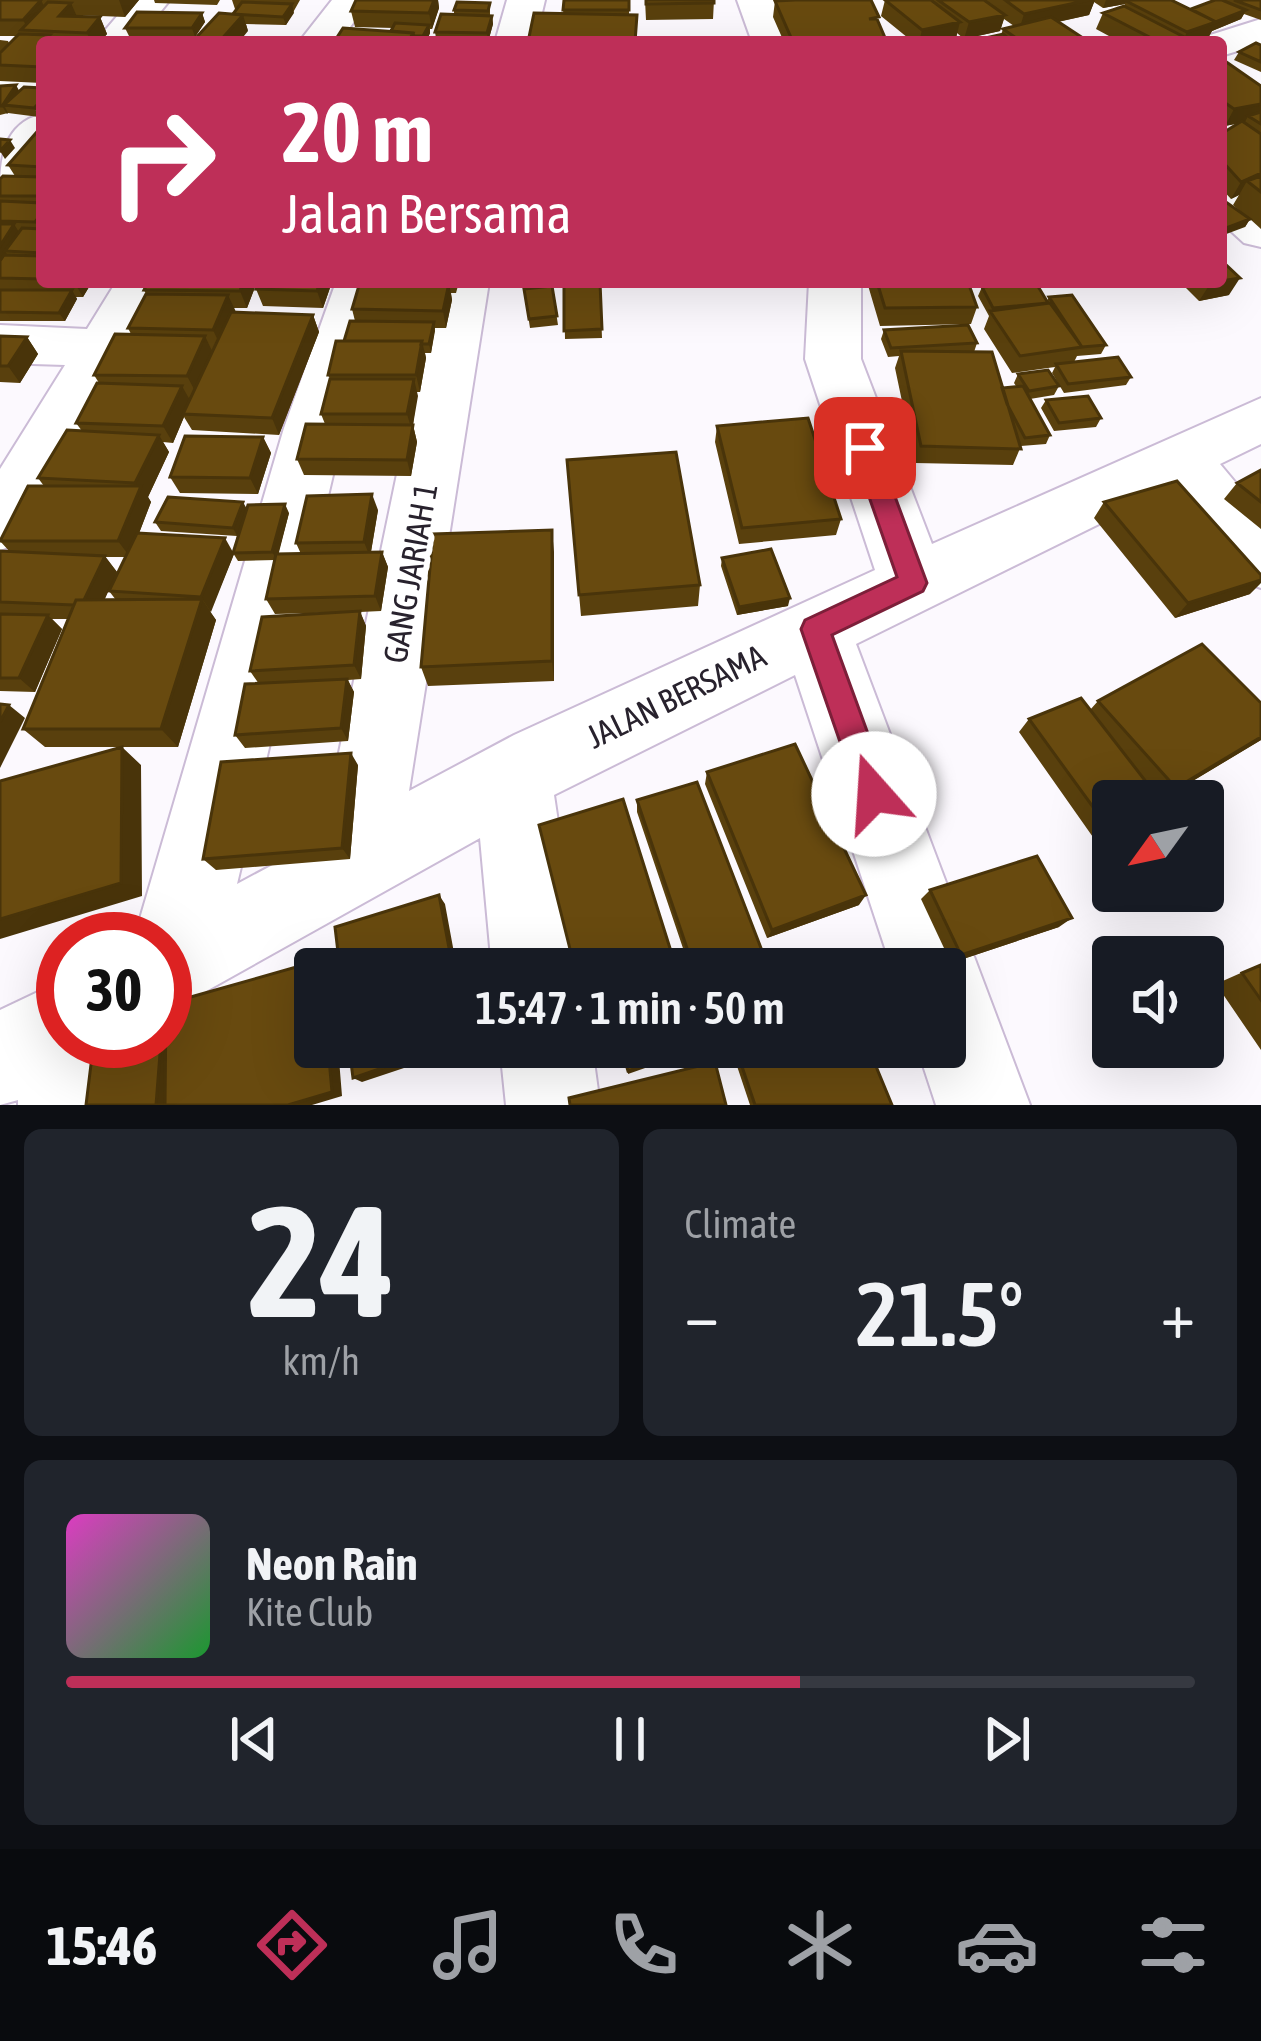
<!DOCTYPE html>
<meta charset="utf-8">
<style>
body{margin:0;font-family:"Asap Condensed",sans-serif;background:#20242c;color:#f1f3f6;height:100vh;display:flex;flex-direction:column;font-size:45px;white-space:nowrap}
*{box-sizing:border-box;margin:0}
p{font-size:39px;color:#9ea1a6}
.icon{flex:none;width:66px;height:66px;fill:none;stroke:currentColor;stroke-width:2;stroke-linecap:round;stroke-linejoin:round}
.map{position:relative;height:1105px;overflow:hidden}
.panel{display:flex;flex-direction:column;gap:24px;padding:24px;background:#0d0f14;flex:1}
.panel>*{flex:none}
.banner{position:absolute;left:36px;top:36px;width:1191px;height:252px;border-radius:12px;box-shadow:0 12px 48px #0002;background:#be2f58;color:#fff;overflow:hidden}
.needle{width:78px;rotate:237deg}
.fabs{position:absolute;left:1092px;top:780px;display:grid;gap:24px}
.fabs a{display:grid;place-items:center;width:132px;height:132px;border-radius:12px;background:#171b24;box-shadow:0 12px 48px #0002;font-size:60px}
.speed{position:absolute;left:36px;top:912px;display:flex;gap:24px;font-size:60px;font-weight:700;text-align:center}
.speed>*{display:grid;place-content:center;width:156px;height:156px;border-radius:50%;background:#171b24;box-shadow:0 12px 48px #0002;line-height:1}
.speed .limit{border:18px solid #d22;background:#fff;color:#111}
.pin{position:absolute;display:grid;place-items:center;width:102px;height:102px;color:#fff;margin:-51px;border-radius:24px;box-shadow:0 6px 18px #0006}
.me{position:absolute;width:132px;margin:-66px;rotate:341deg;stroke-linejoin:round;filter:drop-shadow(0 0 9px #0008)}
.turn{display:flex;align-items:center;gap:42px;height:252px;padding:0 48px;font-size:54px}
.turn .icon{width:156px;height:156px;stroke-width:2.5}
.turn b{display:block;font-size:84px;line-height:102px}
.big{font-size:90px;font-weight:600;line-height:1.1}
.panel .card{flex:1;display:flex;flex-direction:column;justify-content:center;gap:18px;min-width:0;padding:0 42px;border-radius:18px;background:#20242c}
.panel .dial{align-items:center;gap:0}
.dial b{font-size:156px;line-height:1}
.song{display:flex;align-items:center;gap:36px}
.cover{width:144px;height:144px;border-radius:18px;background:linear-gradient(135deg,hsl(310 70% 55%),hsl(130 70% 35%))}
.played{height:12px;border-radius:6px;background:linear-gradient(90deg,#be2f58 65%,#363941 65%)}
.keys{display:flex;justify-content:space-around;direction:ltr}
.heat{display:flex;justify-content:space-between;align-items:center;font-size:66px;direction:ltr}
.panel .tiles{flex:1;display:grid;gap:24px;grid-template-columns:1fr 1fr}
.card:last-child{grid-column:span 2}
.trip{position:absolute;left:294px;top:948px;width:672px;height:120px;border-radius:12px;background:#171b24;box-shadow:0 12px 48px #0002;font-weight:600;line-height:120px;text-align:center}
.menu{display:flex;height:192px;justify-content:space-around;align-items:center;background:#090b0e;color:#9ea1a6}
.menu .icon{width:84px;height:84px}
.menu .active{color:#be2f58}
.menu b{font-size:54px;color:#f1f3f6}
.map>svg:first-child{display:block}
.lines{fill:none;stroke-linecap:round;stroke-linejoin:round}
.minor-casing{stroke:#cbbbd6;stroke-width:4}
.minor{fill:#fff;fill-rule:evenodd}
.wall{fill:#59400d;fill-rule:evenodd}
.shaded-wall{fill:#49340a}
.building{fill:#684a0f;stroke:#49340a;stroke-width:3}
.route{fill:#be2f58;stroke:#7c1f39;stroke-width:3}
.labels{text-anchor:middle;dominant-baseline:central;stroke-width:12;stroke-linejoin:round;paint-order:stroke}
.street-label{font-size:33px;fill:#28222d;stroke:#fff}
</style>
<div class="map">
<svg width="1261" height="1105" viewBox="0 0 1261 1105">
<rect width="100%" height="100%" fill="#fcf9fe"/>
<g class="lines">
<g class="minor-casing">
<path id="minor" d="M131 0H170L136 42H95Z
M332 0H370L339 42H299Z
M507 0H545L535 42H495Z
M737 0H775L792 42H752Z
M1261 19V44L1221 56V42H1203L1207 36Z
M0 73 42 74V98L0 97Z
M42 114C42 148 39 183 0 193 0 159 3 124 42 114Z
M1221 183 1238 187 1261 207V247L1244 243 1221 222Z
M116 282H168L23 542 0 550V469L65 365 0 363V325L87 329Z
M336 282H388L344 428 237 884 321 839 437 282H489L409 791 514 735 875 570 805 359 809 282H861V359L932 544 1261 398V444L1220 464 1261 513V588L1238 580 1170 489 856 644 1030 1105H936L917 1047H945V969H892L795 675 554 795 580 969H492L480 838 165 1014V939H134L284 428Z
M63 980V1041H119L112 1105H18V1100L0 1105V1010Z
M500 1047H592L600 1105H506Z"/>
</g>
<use href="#minor" class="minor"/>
</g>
<path class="wall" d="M0 0H139L125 17 76 15 77 17H100L107 34 100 42H42V83L0 81V40L8 41 9 43 17 36H0Z
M154 0H220L217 5 155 3Z
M232 0H300L286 25 246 24 248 31 233 14 237 9H235Z
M356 0H438L439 8 432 29H430V33L426 42H334L391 31 393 28 355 27 351 11Z
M564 0H629V15H637L636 42H528L563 14Z
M645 0H714L713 19 646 20Z
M885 0H1171L1191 9 1215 0H1261V20L1244 14 1241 19 1212 31 1208 38 1197 42H1120L1096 29 1103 13 1124 6 1125 4 1103 8 1094 2 1089 15 1058 22 1089 42H967L1001 35 1003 29 1014 26 1004 19 1000 31 964 39 957 33 956 38 938 42H913L881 16Z
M775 1 878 21 886 42H784L773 17Z
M490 3V16H492L493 24 488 42H432L436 38 435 32 454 15V10Z
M202 13 205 22 195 37 129 36 125 28Z
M1261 45V72L1234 60 1239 52Z
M1221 61 1261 86V229L1250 219 1245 227 1243 214 1233 205 1239 195 1231 199 1221 188V134L1239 123 1225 126 1221 123Z
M0 86 19 91 24 87 39 117 8 113 0 115Z
M42 126V282H92L83 297H76L77 299 65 321H0V179L15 176 8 165Z
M257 282 247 308H234L235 312 313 315 319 332 279 435 192 430 184 417 173 443 163 442 169 452 148 497 151 502 139 533 234 554 210 612 216 620 178 747H45L23 729 68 619H52L62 629 35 692 0 691V551L10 552 0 541 44 486 38 478 82 431 76 423 99 383 94 375 131 334 128 328 146 294 144 290ZM105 557H125L109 591 116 600H104L117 572Z
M332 282 323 308 263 306 256 289Z
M360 282H459L456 293H451L452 300 446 328H435L431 353H425L426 358 420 392H417L413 425 417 442 411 476 304 475 297 459 325 424 321 414 330 379 328 375 355 321 352 309Z
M564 282H600L602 338 565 339Z
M867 282H968L977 307 971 324 880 326Z
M975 282H1020L977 286Z
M1180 282H1221L1229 295 1199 301Z
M552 286 558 325 530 328 524 289Z
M982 287 1047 301 1049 297 1106 345 1101 354 1077 356 1074 362 1131 377 1126 385 1064 393 1052 373 1055 367 1012 373 984 329 989 316 978 296Z
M884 330 977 343 974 352 1003 388 1016 386 1014 383 1018 374 1059 386 1054 395 1030 399 1050 435 1046 444 1021 446 1013 465 915 463 895 368 899 356 888 357 881 339Z
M0 336 27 337 38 354 20 383 0 382Z
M1046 400 1101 418 1096 427 1054 431 1041 408Z
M717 426 841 519 836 535 739 544 715 442Z
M263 437 271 453 258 494 180 493 170 477Z
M567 460 700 585 698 606 581 616Z
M1261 470V529L1224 499 1237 483Z
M1104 502 1250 594 1175 618 1094 518Z
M247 508 289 513 278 554H301L296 543 378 510 371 552H382L388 567 381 611 360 612 366 626 361 679 348 680 354 692 348 741 245 748 235 735 259 684 250 671 351 612 275 614 266 599 275 560 238 561 233 553 237 536 161 531 155 522Z
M554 552V681L428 686 421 667Z
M722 558 788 606 737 615 721 566Z
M1098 701 1261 740 1161 800 1113 832 1095 840 1019 732 1029 719 1090 710Z
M358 765 350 859 216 870 203 859Z
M707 772 859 905 767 938 705 784Z
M637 800 757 956 721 969H690L637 812Z
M930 890 1059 927 951 963 921 899Z
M1261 964V1050L1216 984Z
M736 1049 892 1105H750L733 1054Z"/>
<path class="shaded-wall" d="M41 0 49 16 29 31 23 20Z
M119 0H139L125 17Z
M434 0H438L439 8 432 29 429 13Z
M1089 0H1095L1089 15 1019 30 1024 14Z
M1106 0H1146L1126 1 1125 4 1103 8Z
M71 3 78 19 59 16Z
M292 4 294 13 286 25 283 17Z
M1246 10 1241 19 1212 31 1208 38 1197 42H1179L1183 41 1187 32Z
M202 13 205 22 195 37 192 28Z
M243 15 248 31 239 42H219Z
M1005 15 1000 31 964 39 969 22Z
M492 16 493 24 488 42 487 33Z
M100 17 107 34 100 42H91L87 33Z
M960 22 956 38 938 42H919L922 30Z
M429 25 430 33 426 42H424L423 36Z
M16 85 21 94 4 105 8 113 7 114 2 106Z
M42 100V114L39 117 34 108Z
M1261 104V119L1248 116 1245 122 1225 126 1234 109Z
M10 140 15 148 5 159 0 151Z
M1261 173V186L1247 181 1239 195 1231 199 1241 182Z
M42 213V229L40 231 35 222Z
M1250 219 1245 227 1221 236V230Z
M14 224 25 242 5 251 12 262 0 278V246Z
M1240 278 1229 295 1199 301 1210 284Z
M74 282H92L83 297Z
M243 282H257L247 308 240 291Z
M320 282H332L323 308 317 291Z
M449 283 452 300 446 328 443 311Z
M72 290 77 299 65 321 59 313Z
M228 295 236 312 221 347 213 330Z
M313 315 319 332 279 435 272 418Z
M434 322 435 331 431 353 429 344Z
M205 336 213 353 196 393 187 376Z
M27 337 38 354 20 383 8 366Z
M422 341 426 358 420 392 416 375Z
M414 379 418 396 413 425 417 442 411 476 407 460 412 431 407 414Z
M182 386 191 402 183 414 184 417 173 443 163 426Z
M159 435 169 452 148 497 151 502 130 557 118 541 139 489 135 483Z
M263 437 271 453 258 494 250 478Z
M372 494 378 510 370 557 364 542Z
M243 502 248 511 237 536 233 528Z
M285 504 289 513 277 560 272 552Z
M552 530 554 552V681L552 661Z
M225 538 234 554 211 612 201 597Z
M382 552 388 567 381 611 375 596Z
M105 556 117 572 95 621 81 606Z
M1261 580V583L1250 594 1175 618 1188 603Z
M790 598 788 606 737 615 739 607Z
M202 599 216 620 178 747 161 729Z
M360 611 366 626 361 679 354 665Z
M48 615 62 629 35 692 19 678Z
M347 679 354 692 348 741 341 728Z
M9 705 25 718 0 768V722Z
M1261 737V740L1161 800 1176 788Z
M122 747 141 765 142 896 0 939V919Z
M351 753 358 765 350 859 342 848Z
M1113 827V832L1095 840 1109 829Z
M439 895 445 904 457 969H453Z
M866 895 859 905 767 938 772 930Z
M1072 918 1059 927 951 963 961 955Z
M761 948 757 956 721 969H701Z
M161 1041H165L172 1105H156Z
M328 1047H338L342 1096 312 1105H288Z
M444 1047H467L362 1082 353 1078Z
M697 1047H705L628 1074V1071Z"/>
<path class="building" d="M0 0H41L23 20H0Z
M356 0H434L429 13 351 11Z
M564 0H629V10H563Z
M646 0H714V3L646 4Z
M795 0H871L879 17 869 19H877L886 40H879L880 42H793L775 1Z
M885 0H931L960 22 922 30Z
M938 0H984L1005 15 969 22Z
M1005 0H1089L1024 14Z
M1130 0H1171L1216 22 1187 32 1126 1Z
M1215 0H1222L1246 10 1213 23 1216 22 1191 9Z
M1234 0H1261V10Z
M48 2 71 3 59 16 100 17 87 33 21 30Z
M242 2 292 4 283 17 233 14Z
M457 2 490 3 488 11 454 10Z
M1124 6 1188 39 1179 42H1159L1103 13Z
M137 12 202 13 192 28H125Z
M219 13 243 15 219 42H192Z
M534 13 637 15 635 42H528Z
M441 14 492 16 487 33 435 32Z
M1051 17 1089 42H1022L1003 29Z
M395 23 429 25 423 36H414L413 33 391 31Z
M343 28 413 33 408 42H334Z
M19 34 50 35 41 44 42 67 0 65V53Z
M1003 34 1013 42H967Z
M434 38 484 40 483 42H432Z
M114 40 166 41 112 42Z
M1256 43 1261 45V62L1239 52Z
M1221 61H1225L1261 86V104L1234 109 1221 100Z
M16 85 2 106H0V86Z
M24 87 42 88V100L34 108 4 105Z
M1261 112V124L1248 116Z
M1242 121 1261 134V173L1241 182 1221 160V134Z
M42 127V167L8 165 42 126Z
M0 139 10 140 0 151Z
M3 176 42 177V196H0V179Z
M1261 176V192L1247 181Z
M1223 200 1250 219 1221 230V201Z
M0 201 42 203V213L35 222 0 221Z
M0 224H14L0 246Z
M22 228 42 229V253L5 251Z
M4 255 42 256V279L0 278V261Z
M1221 260 1240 278 1221 281Z
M148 282H243L240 291 144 290Z
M259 282H320L317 291 256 289Z
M360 282H398L449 283 443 311 352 309Z
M564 282H600L602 329 564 331Z
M877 282H968L977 307 885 308Z
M1036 283 1048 303 993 308 982 287Z
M552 286 557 316 529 319 524 289Z
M0 290H72L59 313 0 312Z
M146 294 228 295 213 330 128 328Z
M1072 295 1106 345 1082 347 1049 297Z
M1050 303 1082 347 1020 356 990 311Z
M231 312 313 315 272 418 183 414Z
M350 321 434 322 429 344H421L422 341H344Z
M968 325 977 343 891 348 884 330Z
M115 334 205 336 187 376 94 375Z
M0 336 27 337 8 366H0Z
M336 341H422L416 375H328Z
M901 351 992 352 1021 449 921 446Z
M1118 357 1131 377 1068 384 1056 364Z
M1048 370 1059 386 1029 391 1018 374Z
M330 379H414L407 414H321Z
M97 383 182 386 163 426 76 423Z
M1023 386 1050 435 1025 438 1007 404 1002 388Z
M1088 396 1101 418 1059 423 1046 400Z
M808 418 841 519 742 528 717 426Z
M306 424 413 425 407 460 297 459Z
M67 430 159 435 135 483 38 478Z
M185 436 263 437 250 478 170 477Z
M676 452 700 585 579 595 567 460Z
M1261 470V502L1237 483Z
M1177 481 1261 575V580L1188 603 1104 502Z
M28 486H141L118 541H0Z
M372 494 364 542 296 543 307 496Z
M168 497 243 502 233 528 155 522Z
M285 504 272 552 233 553 248 505Z
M552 530V661L421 667 433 534Z
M137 533 225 538 201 597 109 591Z
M771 549 790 598 739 607 722 558Z
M0 551 105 556 84 600H76L74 605 0 602Z
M382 552 375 596 266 599 276 554Z
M202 599 161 729H23L76 600Z
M360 611 354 665 250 671 262 617Z
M0 614 48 615 19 678H0Z
M1202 644 1261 703V737L1176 788 1098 701Z
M347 679 341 728 235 735 245 684Z
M1081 698 1161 801H1113V827L1109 829 1029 719Z
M0 704 9 705 0 722Z
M795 744 866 895 772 930 707 772Z
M122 747 121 883 0 919V781Z
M351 753 342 848 203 859 221 762Z
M697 782 761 948 701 969H694L637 800Z
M623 799 675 964 659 969H575L539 825Z
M1037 856 1072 918 961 955 930 890Z
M439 895 453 969H340L335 927Z
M321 960 322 969H315V1047H328L332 1092 288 1105H165L166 1004Z
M1261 965V1000L1242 973Z
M125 1041H161L156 1105H86L93 1048Z
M349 1047H444L353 1078Z
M621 1047H697L628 1071Z
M742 1047H868L892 1105H755L736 1049Z
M715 1062 726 1105H570L569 1098Z"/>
<path class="route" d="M865 439 877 448 927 583 923 591 832 635 890 794 885 805 874 810 862 805 858 794 801 629 805 620 897 577 852 448Z"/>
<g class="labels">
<g class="street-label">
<text transform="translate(410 573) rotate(-80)">GANG JARIAH 1</text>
<text transform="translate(676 696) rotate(-26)">JALAN BERSAMA</text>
</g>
</g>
</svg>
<div class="fabs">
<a><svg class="needle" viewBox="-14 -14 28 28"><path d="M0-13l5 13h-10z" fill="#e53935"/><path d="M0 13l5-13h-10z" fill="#9ea1a6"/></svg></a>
<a><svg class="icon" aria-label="sound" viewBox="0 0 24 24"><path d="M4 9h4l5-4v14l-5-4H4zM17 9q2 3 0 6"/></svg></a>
</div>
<div class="speed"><div class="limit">30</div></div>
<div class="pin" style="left:865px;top:448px;background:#d93025"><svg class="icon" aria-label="arrive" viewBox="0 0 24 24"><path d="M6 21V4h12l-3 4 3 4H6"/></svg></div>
<svg class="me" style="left:874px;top:794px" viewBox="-20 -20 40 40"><circle r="19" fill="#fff"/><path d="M0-13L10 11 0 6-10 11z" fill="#be2f58"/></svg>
<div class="trip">15:47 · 1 min · 50 m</div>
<div class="banner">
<div class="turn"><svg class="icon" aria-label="right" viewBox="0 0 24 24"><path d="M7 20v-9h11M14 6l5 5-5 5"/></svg><div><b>20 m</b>Jalan Bersama</div></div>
</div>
</div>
<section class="panel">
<div class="tiles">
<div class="card dial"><b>24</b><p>km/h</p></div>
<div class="card"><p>Climate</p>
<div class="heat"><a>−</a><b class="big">21.5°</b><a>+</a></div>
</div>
<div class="card">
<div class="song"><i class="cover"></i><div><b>Neon Rain</b><p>Kite Club</p></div></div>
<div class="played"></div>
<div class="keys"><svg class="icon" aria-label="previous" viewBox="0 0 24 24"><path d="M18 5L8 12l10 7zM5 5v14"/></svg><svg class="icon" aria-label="pause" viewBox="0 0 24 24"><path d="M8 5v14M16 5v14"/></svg><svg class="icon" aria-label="next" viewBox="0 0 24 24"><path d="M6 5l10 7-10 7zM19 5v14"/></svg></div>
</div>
</div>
</section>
<nav class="menu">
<b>15:46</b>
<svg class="icon active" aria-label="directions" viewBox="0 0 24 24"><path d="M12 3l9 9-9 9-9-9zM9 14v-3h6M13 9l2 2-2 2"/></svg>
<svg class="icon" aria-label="music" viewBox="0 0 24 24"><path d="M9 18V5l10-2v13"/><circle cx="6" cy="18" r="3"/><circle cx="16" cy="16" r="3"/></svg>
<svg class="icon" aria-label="phone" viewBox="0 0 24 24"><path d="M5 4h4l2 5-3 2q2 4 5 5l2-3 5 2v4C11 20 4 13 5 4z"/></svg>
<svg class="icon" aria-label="climate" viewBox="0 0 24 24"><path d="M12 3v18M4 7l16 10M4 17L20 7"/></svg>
<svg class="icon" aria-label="car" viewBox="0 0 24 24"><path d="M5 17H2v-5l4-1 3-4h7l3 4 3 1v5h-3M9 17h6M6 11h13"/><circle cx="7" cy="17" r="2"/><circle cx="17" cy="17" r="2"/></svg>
<svg class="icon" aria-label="filters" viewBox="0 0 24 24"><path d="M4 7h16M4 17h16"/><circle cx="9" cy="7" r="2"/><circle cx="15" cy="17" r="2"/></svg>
</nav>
